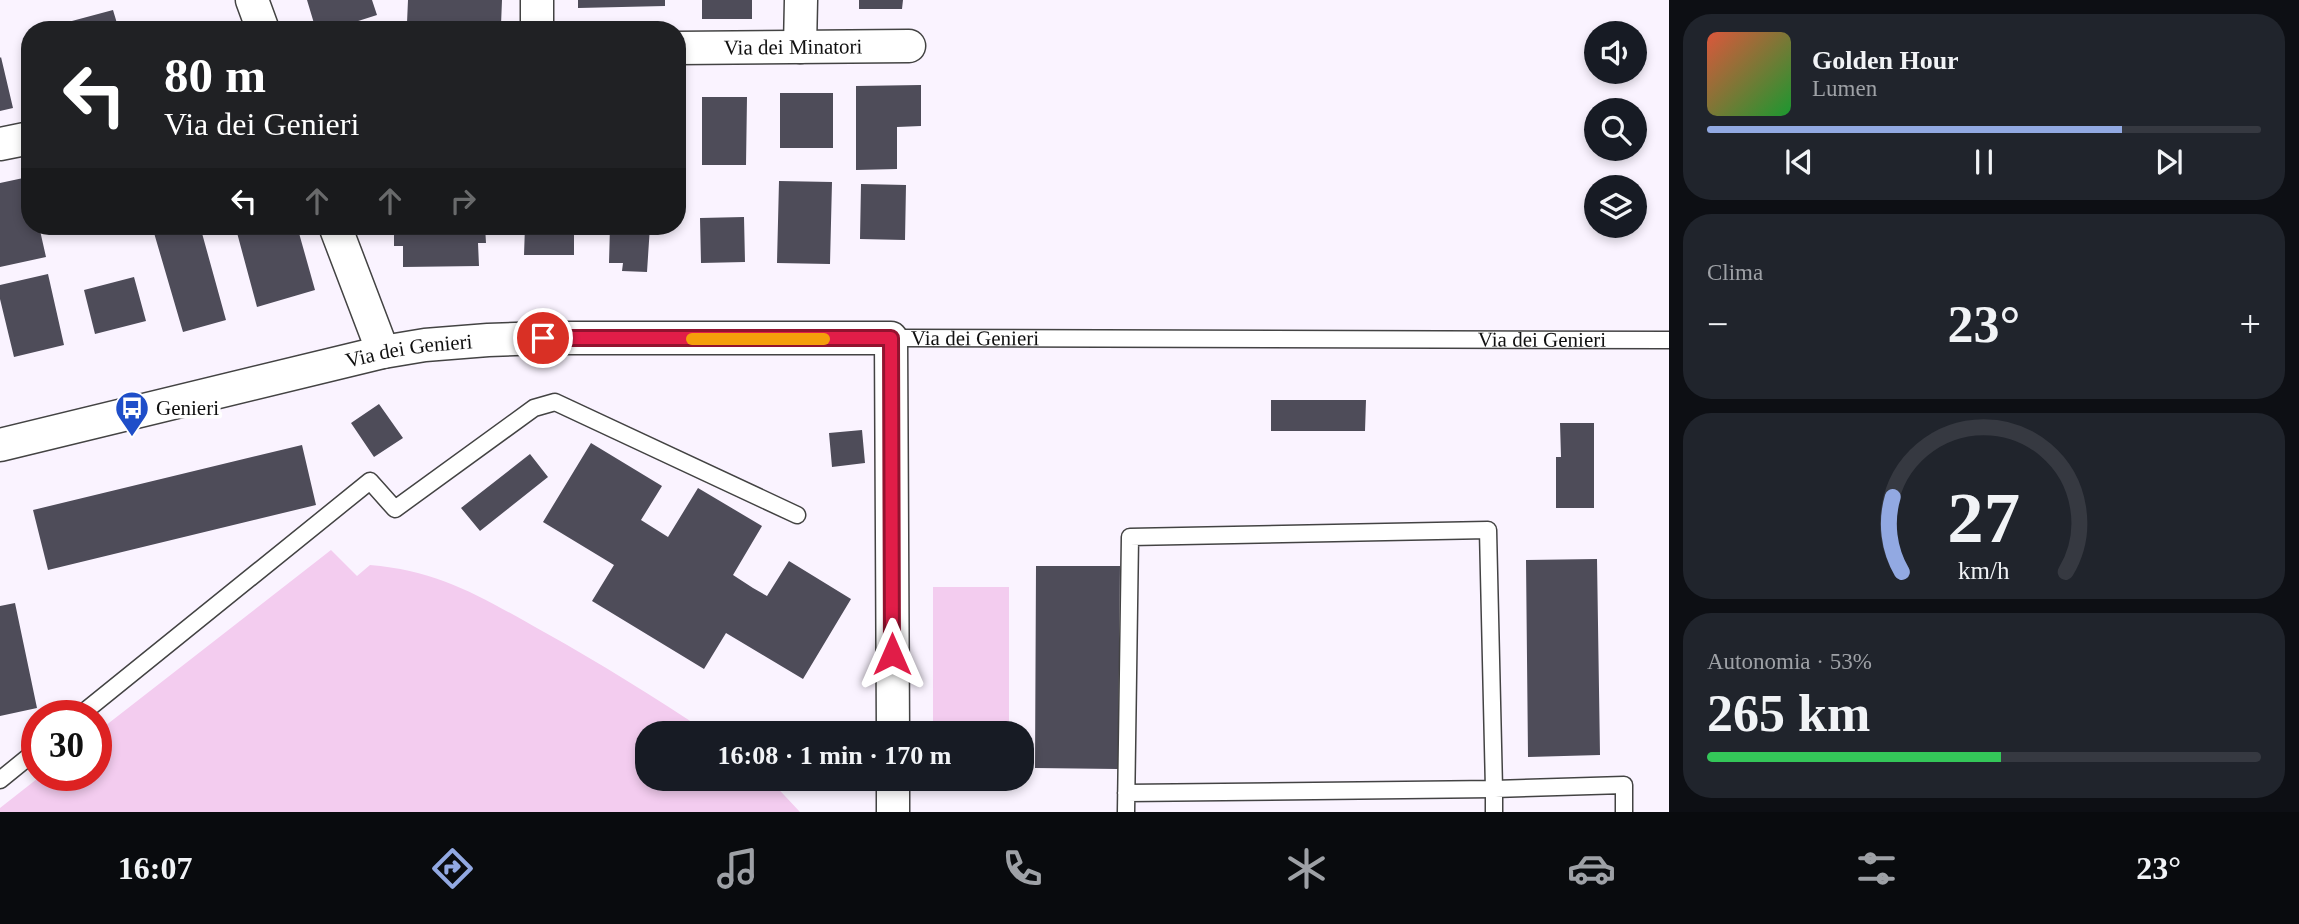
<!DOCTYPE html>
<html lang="it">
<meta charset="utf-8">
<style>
body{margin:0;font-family:"Times New Roman",serif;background:#20242c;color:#f1f3f6;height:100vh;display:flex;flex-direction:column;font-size:26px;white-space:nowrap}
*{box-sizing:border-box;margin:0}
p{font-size:23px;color:#9ea1a6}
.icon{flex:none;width:38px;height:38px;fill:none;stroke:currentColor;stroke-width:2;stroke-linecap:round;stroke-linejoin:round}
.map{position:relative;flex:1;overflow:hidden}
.details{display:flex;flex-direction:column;gap:14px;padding:14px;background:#0d0f14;width:630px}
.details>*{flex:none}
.banner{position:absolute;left:21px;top:21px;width:665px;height:214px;border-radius:28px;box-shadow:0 4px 10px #0003;background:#202124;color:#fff;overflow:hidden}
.controls{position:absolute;left:1584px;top:21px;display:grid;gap:14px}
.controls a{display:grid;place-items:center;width:63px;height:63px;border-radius:50%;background:#171b24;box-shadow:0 4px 10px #0003;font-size:35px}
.speed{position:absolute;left:21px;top:700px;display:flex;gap:14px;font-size:35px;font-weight:700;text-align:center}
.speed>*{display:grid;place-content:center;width:91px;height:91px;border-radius:50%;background:#171b24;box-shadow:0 4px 10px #0003;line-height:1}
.speed .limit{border:10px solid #d22;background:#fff;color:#111}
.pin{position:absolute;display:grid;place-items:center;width:60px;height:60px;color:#fff;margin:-30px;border:4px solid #fff;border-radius:50%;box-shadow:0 2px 7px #0007}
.me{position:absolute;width:77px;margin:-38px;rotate:0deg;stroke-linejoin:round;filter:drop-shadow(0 0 5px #0008)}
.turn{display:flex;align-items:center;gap:24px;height:147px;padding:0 28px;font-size:32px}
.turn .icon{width:91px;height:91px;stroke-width:2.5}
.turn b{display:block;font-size:49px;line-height:60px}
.lanes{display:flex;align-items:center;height:66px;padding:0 28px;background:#0003;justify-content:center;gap:35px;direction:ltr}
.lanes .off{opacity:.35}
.big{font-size:52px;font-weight:700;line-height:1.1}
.details .tile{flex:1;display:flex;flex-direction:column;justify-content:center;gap:10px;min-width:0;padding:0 24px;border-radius:28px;background:#20242c}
.details .dial{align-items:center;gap:0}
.dial svg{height:182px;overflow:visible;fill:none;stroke:#363941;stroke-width:7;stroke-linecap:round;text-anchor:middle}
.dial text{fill:#f1f3f6;stroke:none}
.song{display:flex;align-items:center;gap:21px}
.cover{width:84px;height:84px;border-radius:10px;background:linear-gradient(135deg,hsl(10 70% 55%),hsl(130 70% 35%))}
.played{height:7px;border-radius:4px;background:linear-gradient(90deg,#92a9e2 75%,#363941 75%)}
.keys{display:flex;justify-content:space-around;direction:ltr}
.heat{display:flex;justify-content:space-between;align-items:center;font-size:38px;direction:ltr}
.charge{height:10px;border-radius:5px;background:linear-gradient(90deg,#34c759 53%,#363941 0)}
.trip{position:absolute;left:635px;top:721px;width:399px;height:70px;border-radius:28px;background:#171b24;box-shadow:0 4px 10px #0003;font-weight:700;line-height:70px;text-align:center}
.tabs{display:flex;height:112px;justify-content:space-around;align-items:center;background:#090b0e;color:#9ea1a6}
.tabs .icon{width:49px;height:49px}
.tabs .current{color:#92a9e2}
.tabs b{font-size:32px;color:#f1f3f6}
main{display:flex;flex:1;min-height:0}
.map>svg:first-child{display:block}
.pitch{fill:#f3ccef}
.building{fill:#4e4c59}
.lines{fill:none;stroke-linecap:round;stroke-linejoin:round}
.service-casing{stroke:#434343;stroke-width:19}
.minor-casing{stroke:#434343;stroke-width:35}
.service{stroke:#fff;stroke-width:16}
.minor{stroke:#fff;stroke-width:32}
.route-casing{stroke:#92132f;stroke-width:18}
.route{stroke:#e11d48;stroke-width:12}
.slow{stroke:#f59e0b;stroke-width:12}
.labels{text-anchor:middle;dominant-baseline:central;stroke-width:7;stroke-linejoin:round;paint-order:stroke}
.street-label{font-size:21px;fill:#101010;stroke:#fff}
.poi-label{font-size:21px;fill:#101010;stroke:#fff;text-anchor:start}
</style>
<main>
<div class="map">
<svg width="1669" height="812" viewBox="0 0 1669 812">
<rect width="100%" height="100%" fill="#faf3ff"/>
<path class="pitch" d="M331 550 357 576 370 565C441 571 483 598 544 632 600 663 655 698 709 733H648V779H769L800 812H0V808L42 775H96V733Z
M933 587H1009V733H933Z"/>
<path class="building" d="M307 0H372L377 15 330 30H316Z
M408 0H502L501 25 407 23Z
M578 0H665V6L578 8Z
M702 0H752V19H702Z
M859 0H903L902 9H859Z
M113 10 119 30H42V29Z
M1 57 13 108 0 111V58Z
M921 85V126L897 127V169L856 170V86Z
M780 93H833V148H780Z
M702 97H747L746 165H702Z
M28 177 30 226H39L46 257 0 267V183Z
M779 181 832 182 830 264 777 263Z
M861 184 906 185 905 240 860 239Z
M744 217 745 262 701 263 700 218Z
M77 226H108V227L79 233Z
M152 226H200L226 320 183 332Z
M247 226H297L315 290 257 307 236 229Z
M394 226H485L486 243H478L479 266 403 267V246H394Z
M525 226H574V255H524Z
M610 226H650L647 272 622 271 623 263H609Z
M48 274 64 345 14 357 0 299V285Z
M134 277 146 321 95 334 84 290Z
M1271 400H1366L1365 431H1271Z
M379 404 403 438 374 457 351 423Z
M1560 423H1594V508H1556V457H1561Z
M862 430 865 463 832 467 829 433Z
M591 443 662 486 641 520 668 537 698 488 762 526 733 575 753 588 767 596 789 561 851 599 803 679 726 633 704 669 592 601 614 565 543 522Z
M302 445 316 505 48 570 33 510Z
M530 454 548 477 480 531 461 508Z
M1597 559 1600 755 1528 757 1526 560Z
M1036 566H1120L1118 769 1035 768Z
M15 603 37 708 0 716V606Z"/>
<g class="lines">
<g class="service-casing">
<g id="service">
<path id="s1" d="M891 338 1669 340"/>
<path d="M79 716 370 481 395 509 534 408 555 402 797 515"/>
<path d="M0 780 37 750"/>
<path d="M1126 812 1130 537 1488 530 1494 789 1126 793"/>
<path d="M1494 812V789L1624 785V812"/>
</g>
</g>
<g class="minor-casing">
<g id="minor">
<path d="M252 0 263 30"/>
<path d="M537 30V0"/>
<path d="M800 47 801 0"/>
<path id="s2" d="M677 48 909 46"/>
<path d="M0 144 30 138"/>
<path d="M335 226 383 352"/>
<path id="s3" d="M0 445 383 352 425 345 488 340 543 338H891L893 733"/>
<path d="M893 779V812"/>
</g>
</g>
<use href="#service" class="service"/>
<use href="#minor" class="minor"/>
</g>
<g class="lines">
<g class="route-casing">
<path id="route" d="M543 338H891L892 654"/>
</g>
<use href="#route" class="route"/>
<path class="slow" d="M692 339H824"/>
</g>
<defs>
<g id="bus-pin" transform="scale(1.75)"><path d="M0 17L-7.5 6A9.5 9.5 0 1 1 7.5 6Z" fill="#1f4ec9" stroke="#fff"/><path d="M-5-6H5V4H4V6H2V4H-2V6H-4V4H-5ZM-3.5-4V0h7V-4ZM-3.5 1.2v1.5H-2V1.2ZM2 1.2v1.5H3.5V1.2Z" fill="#fff"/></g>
</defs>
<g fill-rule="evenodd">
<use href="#bus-pin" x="132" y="408"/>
</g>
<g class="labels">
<g class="street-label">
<text stroke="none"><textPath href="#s2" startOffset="116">Via dei Minatori</textPath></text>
<text stroke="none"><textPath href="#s1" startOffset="84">Via dei Genieri</textPath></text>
<text stroke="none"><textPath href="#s1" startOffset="651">Via dei Genieri</textPath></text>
<text stroke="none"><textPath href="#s3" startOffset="420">Via dei Genieri</textPath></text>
</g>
<g class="poi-label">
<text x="156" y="408">Genieri</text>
</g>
</g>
</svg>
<div class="controls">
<a><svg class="icon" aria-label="sound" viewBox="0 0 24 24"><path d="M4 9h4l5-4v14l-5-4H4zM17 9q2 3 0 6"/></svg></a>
<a><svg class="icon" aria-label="search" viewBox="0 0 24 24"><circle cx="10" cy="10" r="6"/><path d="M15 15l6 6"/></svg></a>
<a><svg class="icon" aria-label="layers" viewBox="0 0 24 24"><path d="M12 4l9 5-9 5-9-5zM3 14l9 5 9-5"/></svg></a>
</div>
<div class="speed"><div class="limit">30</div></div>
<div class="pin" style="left:543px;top:338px;background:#d93025"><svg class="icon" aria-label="arrive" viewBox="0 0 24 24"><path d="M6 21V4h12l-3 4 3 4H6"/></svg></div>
<svg class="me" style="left:892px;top:654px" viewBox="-20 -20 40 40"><path d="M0-17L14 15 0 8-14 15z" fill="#e11d48" stroke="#fff" stroke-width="4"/></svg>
<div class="trip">16:08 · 1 min · 170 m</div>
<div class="banner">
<div class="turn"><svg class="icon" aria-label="left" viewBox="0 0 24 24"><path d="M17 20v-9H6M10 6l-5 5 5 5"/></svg><div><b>80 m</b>Via dei Genieri</div></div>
<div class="lanes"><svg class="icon" aria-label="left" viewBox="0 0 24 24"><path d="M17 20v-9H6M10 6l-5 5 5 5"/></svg><svg class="icon off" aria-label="ahead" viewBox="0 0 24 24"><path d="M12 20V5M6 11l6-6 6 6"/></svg><svg class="icon off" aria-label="ahead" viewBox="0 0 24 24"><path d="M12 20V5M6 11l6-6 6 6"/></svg><svg class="icon off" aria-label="right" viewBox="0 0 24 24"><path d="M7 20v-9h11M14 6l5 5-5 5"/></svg></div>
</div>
</div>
<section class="details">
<div class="tile">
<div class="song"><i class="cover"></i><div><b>Golden Hour</b><p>Lumen</p></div></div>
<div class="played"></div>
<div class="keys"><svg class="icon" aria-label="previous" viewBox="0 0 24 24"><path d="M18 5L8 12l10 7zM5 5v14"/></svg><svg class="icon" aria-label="pause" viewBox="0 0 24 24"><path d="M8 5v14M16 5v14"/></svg><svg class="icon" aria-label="next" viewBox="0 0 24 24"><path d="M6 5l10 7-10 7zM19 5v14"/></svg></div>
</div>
<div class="tile"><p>Clima</p>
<div class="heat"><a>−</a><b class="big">23°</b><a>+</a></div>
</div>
<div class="tile dial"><svg viewBox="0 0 100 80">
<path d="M14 69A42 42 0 1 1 86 69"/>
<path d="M14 69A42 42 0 0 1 10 36" stroke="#92a9e2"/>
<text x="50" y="56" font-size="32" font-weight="700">27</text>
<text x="50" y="72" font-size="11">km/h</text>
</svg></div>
<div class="tile"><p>Autonomia · 53%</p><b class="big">265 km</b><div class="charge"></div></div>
</section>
</main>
<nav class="tabs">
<b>16:07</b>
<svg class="icon current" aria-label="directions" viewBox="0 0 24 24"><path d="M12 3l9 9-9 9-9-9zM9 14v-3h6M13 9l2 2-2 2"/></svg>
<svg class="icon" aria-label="music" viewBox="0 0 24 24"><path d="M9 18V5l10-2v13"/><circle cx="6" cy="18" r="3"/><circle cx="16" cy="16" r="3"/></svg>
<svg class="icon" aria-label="phone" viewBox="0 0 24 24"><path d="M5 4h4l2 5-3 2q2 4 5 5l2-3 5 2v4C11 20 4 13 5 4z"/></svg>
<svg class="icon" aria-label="climate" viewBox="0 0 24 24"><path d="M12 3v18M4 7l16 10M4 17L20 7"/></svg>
<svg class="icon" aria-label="car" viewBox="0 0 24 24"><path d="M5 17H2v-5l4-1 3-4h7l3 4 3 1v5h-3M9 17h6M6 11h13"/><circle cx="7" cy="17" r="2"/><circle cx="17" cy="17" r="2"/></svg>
<svg class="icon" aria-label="filters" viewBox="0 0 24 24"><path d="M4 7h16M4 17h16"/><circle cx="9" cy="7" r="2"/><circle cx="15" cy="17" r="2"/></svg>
<b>23°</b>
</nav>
